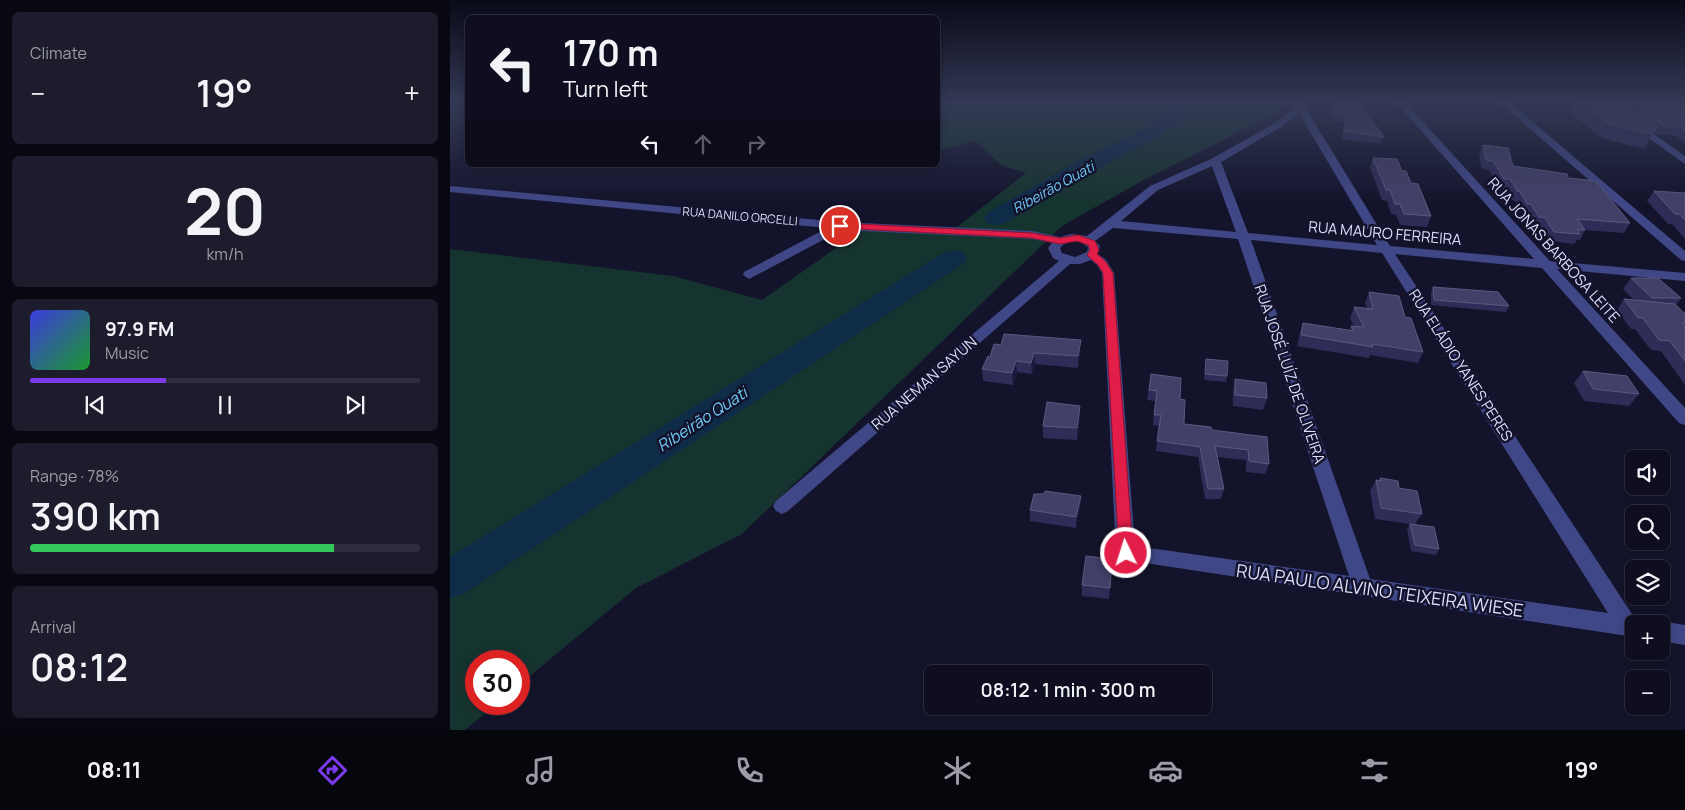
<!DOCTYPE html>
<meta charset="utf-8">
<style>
body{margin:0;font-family:Manrope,sans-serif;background:#1c1c2d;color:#f1f3f6;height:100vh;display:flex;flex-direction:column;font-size:19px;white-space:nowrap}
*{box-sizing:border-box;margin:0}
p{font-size:16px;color:#9b9ca5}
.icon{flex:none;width:28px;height:28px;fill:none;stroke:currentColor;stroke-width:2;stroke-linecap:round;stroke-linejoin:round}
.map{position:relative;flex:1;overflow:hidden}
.details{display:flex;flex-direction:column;gap:12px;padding:12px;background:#080812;width:450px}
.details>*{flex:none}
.top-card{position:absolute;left:15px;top:15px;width:475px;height:152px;border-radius:8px;box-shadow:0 2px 8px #0003,0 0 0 1px #2e2e3e;background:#0e0e20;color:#f1f3f6;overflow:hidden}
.buttons{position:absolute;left:1175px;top:450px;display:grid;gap:10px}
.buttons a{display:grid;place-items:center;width:45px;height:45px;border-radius:8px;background:#0e0e20;box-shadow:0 2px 8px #0003,0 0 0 1px #2e2e3e;font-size:25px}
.speed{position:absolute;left:15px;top:650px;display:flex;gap:10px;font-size:25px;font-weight:700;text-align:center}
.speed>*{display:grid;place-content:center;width:65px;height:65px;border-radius:50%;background:#0e0e20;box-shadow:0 2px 8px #0003,0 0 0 1px #2e2e3e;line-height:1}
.speed .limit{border:8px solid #d22;background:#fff;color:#111}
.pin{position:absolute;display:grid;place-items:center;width:42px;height:42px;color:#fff;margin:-21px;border:2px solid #fff;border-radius:50%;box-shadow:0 1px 5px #0007}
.me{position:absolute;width:55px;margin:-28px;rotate:356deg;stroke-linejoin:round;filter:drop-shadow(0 0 4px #0008)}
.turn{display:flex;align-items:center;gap:18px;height:105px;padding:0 15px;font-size:22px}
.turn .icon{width:65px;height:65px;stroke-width:2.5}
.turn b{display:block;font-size:35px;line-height:42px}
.lanes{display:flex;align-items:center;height:48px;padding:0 15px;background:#0003;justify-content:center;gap:25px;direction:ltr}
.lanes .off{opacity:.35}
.big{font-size:38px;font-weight:600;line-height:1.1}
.details .tile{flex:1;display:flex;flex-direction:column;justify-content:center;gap:8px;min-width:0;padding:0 18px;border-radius:8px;background:#1c1c2d}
.details .dial{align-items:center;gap:0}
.dial b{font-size:65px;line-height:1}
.song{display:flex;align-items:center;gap:15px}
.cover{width:60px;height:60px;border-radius:8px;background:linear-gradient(135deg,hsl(240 70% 55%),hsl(130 70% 35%))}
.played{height:5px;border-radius:2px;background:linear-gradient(90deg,#7c3aed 35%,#2e2e3e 35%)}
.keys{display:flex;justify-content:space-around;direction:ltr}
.heat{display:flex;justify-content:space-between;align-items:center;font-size:28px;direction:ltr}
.charge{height:8px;border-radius:4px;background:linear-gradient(90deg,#34c759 78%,#2e2e3e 0)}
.trip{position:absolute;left:474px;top:665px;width:288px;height:50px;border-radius:8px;background:#0e0e20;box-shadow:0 2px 8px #0003,0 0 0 1px #2e2e3e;font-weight:600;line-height:50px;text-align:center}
.tabs{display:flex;height:80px;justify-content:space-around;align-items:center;background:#06060d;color:#9b9ca5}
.tabs .icon{width:35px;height:35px}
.tabs .on{color:#7c3aed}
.tabs b{font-size:22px;color:#f1f3f6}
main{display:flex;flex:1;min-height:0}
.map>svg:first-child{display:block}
.green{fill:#16342f}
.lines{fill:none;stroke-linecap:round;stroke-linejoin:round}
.river{fill:#0e2b48;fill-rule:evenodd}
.minor{fill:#404787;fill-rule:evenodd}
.wall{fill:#2f2c57}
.shaded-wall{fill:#1c1a3e}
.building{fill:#424069;stroke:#5a5980}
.route{fill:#e11d48;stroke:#92132f}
.labels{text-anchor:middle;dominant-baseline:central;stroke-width:5;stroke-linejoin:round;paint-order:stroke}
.far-street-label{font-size:12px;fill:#dedffd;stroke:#13132b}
.far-water-label{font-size:14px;font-style:italic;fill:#71ccf8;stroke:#13132b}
.street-label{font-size:15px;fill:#dedffd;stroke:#13132b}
.water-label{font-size:16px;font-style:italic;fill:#71ccf8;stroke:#13132b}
.near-street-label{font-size:18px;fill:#dedffd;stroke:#13132b}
</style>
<main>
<section class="details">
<div class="tile"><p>Climate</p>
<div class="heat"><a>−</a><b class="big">19°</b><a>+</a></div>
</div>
<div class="tile dial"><b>20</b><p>km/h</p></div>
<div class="tile">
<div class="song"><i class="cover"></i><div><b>97.9 FM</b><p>Music</p></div></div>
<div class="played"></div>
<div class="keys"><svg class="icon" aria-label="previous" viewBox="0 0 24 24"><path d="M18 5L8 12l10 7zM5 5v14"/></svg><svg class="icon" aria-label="pause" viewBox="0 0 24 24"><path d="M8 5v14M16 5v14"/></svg><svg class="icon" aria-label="next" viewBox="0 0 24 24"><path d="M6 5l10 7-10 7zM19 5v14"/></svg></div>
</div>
<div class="tile"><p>Range · 78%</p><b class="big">390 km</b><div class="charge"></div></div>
<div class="tile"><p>Arrival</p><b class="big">08:12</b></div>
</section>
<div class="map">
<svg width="1235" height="730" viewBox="0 0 1235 730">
<rect width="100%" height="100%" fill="#13132b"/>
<path class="green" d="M488 101H840L842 105 690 182 612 226 292 534 186 588 69 685V661H26V704H47L15 730H0V249L223 276 312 300 419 225 497 235 576 173 551 165 525 141 488 151Z"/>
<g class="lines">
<path class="river" d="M718 101H736L734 113 732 117 712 135 642 172 555 223 546 225 537 223 534 218 537 213 626 162 698 127 716 111Z
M504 250 513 252 517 258 513 264 15 593 0 599V557L495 252Z"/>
<path class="minor" d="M843 101H852L855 107 940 246 1084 259 945 101H954L1100 261 1235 273V281L1107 269 1235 408V425L1229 423 1092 268 945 254 1184 617 1191 620 1193 624H1184V637L669 559 666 553 652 273 647 265 641 260 630 264H620L338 511 332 514 326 511 323 506 326 501 609 261 603 258 598 248 602 243 582 239 392 230 299 279 293 275 294 272 377 228 0 192V186L390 222 582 231 610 237 621 234 637 236 700 186 761 159 825 123 846 107ZM849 113 927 245 798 233 771 162 831 127ZM762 166 786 232 671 221 708 190ZM663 228 788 239 899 576 685 546 664 273 656 260 648 254 650 246 645 241ZM801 240 932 253 1158 613 920 579ZM621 242H630L638 247 637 252 625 257 612 253 610 248 614 244Z
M1048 101H1058L1235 251V261L1231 260Z
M1147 101H1157L1235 156V164Z
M1211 621 1235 625V645L1211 641V624H1203Z"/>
</g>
<path class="wall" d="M1126 101H1134L1157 107 1164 101H1235V143L1225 135H1209L1204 132 1194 149 1152 138 1120 113Z
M908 102 934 137 931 144 892 139 894 122 880 121 882 114Z
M1033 145 1063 166 1118 178 1180 223 1174 233 1135 230 1130 240H1127L1124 244 1099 241 1090 227H1084L1076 214 1072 213 1065 201 1062 200 1055 189 1049 188 1039 170 1032 169 1029 154Z
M923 158 952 171 961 183 981 216 977 227 950 225 946 215 941 214 937 201 932 200 920 168Z
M1204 191 1235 193V239L1222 224H1218L1197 201Z
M1181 278 1231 298 1226 305 1235 314V385L1211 351 1201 350 1185 329H1181L1167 310 1174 299 1184 300 1173 289Z
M983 287 1059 306 1056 312 981 305V293Z
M919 292 955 317 973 352 968 363 920 355 919 358 847 346 850 333 853 323 900 330 901 326 904 327 900 318 904 307 917 309 915 303Z
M544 344 630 351 628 368 585 364 582 374 567 372 563 385 533 381 532 369 540 357Z
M756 359 777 376 776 382 754 380Z
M1133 371 1189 394 1179 406 1134 401 1124 383Z
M701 374 730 399 734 424 762 430 817 437 819 464 815 474 796 472V460L767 457 774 489 771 499H755L748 457 706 451 709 426 703 425 705 401 697 400Z
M785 379 817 398 813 410 783 406V391Z
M630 418 627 440 593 438V426Z
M930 478 949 488 972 514 965 524 989 549 986 555 961 551 957 529 960 524 925 519 920 491 926 480 929 481Z
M631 496 630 507 626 528 580 521V510Z
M662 559 659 599 632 596V585Z"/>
<path class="shaded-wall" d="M631 340 630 351 628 368V356Z
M584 353 585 364 582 374 581 363Z
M566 361 567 372 563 385 562 373Z
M630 406V418L627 440V428Z
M631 496 630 507 626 528V517Z"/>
<path class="building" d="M886 101 908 102 934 137 894 131 896 115 882 114Z
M1129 101H1134L1157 107 1164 101H1171L1207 126 1203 134 1160 124Z
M1178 101H1235V130L1231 127H1214Z
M1033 145 1058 148 1063 166 1117 174 1118 178 1146 181 1180 223 1127 219 1135 230H1127L1130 234 1104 232 1095 218 1089 217 1081 204H1077L1070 192 1067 191 1060 179H1054L1043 161 1036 160Z
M923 158 947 159 952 171H956L961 183 968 184 981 216 954 214 950 204H945L940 190H936Z
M1204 191 1235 193V220L1229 214H1225Z
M1181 278H1208L1231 298H1202Z
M983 287 1048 292 1059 306 984 300Z
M919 292 949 296 955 317 961 318 973 352 922 344 923 347 851 335 853 323 904 331 901 326 914 327 904 307 923 309Z
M1174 299 1225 304 1235 314V323H1232L1235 327V361L1220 341 1209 340 1193 318H1188Z
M554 334 631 340 628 356 584 353 581 363 566 361 562 373 532 369 538 356 540 357 544 344 551 345Z
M756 359 778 361 777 376 755 374Z
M1133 371 1177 376 1189 394 1143 389Z
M701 374 731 378 730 399 735 400 734 424 761 427 762 430 817 437 819 464 799 461 798 450 765 446 774 489H758L750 447 707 441 711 415H704L707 391 699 390Z
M785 379 816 383 817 398 785 395Z
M597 402 630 406 627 428 593 426Z
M930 478 948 481 949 488 967 491 972 514 931 508 926 480 931 481Z
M595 491 631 496 626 517 580 510 584 494H594Z
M960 524 984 527 989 549 965 545Z
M636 556 662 559 660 588 632 585Z"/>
<linearGradient id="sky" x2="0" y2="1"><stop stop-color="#0a0a18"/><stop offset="0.5" stop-color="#333955"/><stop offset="1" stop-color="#333955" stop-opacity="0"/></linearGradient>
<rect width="1235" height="204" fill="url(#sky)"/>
<path class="route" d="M390 223 582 233 610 238 628 235 645 241 649 250 647 254 655 261 663 273 683 553 681 558 676 560 671 558 669 553 653 273 648 265 637 255 640 250 638 245 627 241 610 244 582 238 386 228V224Z"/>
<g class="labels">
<g class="far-street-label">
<text transform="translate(290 216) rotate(5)">RUA DANILO ORCELLI</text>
</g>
<g class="far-water-label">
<text transform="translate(603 187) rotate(-29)">Ribeirão Quati</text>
</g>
<g class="street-label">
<text transform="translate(935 233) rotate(5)">RUA MAURO FERREIRA</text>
<text transform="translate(1104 250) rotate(48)">RUA JONAS BARBOSA LEITE</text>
<text transform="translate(1011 365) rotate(57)">RUA ELÁDIO YANES PERES</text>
<text transform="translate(840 374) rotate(71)">RUA JOSÉ LUÍZ DE OLIVEIRA</text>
<text transform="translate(474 383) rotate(-41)">RUA NEMAN SAYUN</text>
</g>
<g class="water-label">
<text transform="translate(252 419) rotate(-33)">Ribeirão Quati</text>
</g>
<g class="near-street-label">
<text transform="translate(930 590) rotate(8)">RUA PAULO ALVINO TEIXEIRA WIESE</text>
</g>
</g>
</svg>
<div class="buttons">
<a><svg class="icon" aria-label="sound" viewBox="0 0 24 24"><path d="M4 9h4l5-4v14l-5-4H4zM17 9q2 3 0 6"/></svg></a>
<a><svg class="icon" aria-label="search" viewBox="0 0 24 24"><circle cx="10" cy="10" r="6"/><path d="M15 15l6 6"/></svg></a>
<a><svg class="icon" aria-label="layers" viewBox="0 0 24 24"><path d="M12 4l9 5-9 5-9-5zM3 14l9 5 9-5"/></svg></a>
<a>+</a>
<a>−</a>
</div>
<div class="speed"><div class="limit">30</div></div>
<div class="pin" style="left:390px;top:226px;background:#d93025"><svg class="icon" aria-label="arrive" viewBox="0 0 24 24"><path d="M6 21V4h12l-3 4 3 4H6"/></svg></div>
<svg class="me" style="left:676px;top:553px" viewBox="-20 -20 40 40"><circle r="17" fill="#e11d48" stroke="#fff" stroke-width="3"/><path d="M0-11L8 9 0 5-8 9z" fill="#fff"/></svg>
<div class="trip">08:12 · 1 min · 300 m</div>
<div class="top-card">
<div class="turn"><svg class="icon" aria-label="left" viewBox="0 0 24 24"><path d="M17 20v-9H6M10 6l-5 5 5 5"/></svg><div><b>170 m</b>Turn left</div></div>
<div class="lanes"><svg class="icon" aria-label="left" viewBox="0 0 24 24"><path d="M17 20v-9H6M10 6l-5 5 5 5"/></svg><svg class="icon off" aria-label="ahead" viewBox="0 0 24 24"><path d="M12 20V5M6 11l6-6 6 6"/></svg><svg class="icon off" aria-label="right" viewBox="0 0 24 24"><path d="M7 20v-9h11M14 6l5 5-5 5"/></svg></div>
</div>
</div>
</main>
<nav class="tabs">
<b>08:11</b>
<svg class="icon on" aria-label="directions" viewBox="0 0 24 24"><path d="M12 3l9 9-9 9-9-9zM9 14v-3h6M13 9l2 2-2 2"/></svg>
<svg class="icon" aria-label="music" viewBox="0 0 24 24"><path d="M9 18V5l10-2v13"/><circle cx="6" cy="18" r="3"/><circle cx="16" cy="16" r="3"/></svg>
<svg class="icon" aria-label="phone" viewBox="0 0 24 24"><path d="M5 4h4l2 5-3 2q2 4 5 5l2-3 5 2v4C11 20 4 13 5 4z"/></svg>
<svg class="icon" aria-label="climate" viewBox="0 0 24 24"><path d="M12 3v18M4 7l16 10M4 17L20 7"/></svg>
<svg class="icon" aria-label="car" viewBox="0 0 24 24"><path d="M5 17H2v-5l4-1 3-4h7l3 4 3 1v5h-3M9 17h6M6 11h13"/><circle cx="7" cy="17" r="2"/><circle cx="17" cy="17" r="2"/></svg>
<svg class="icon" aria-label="filters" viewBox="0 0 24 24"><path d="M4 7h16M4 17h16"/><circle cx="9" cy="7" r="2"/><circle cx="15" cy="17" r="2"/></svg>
<b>19°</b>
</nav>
